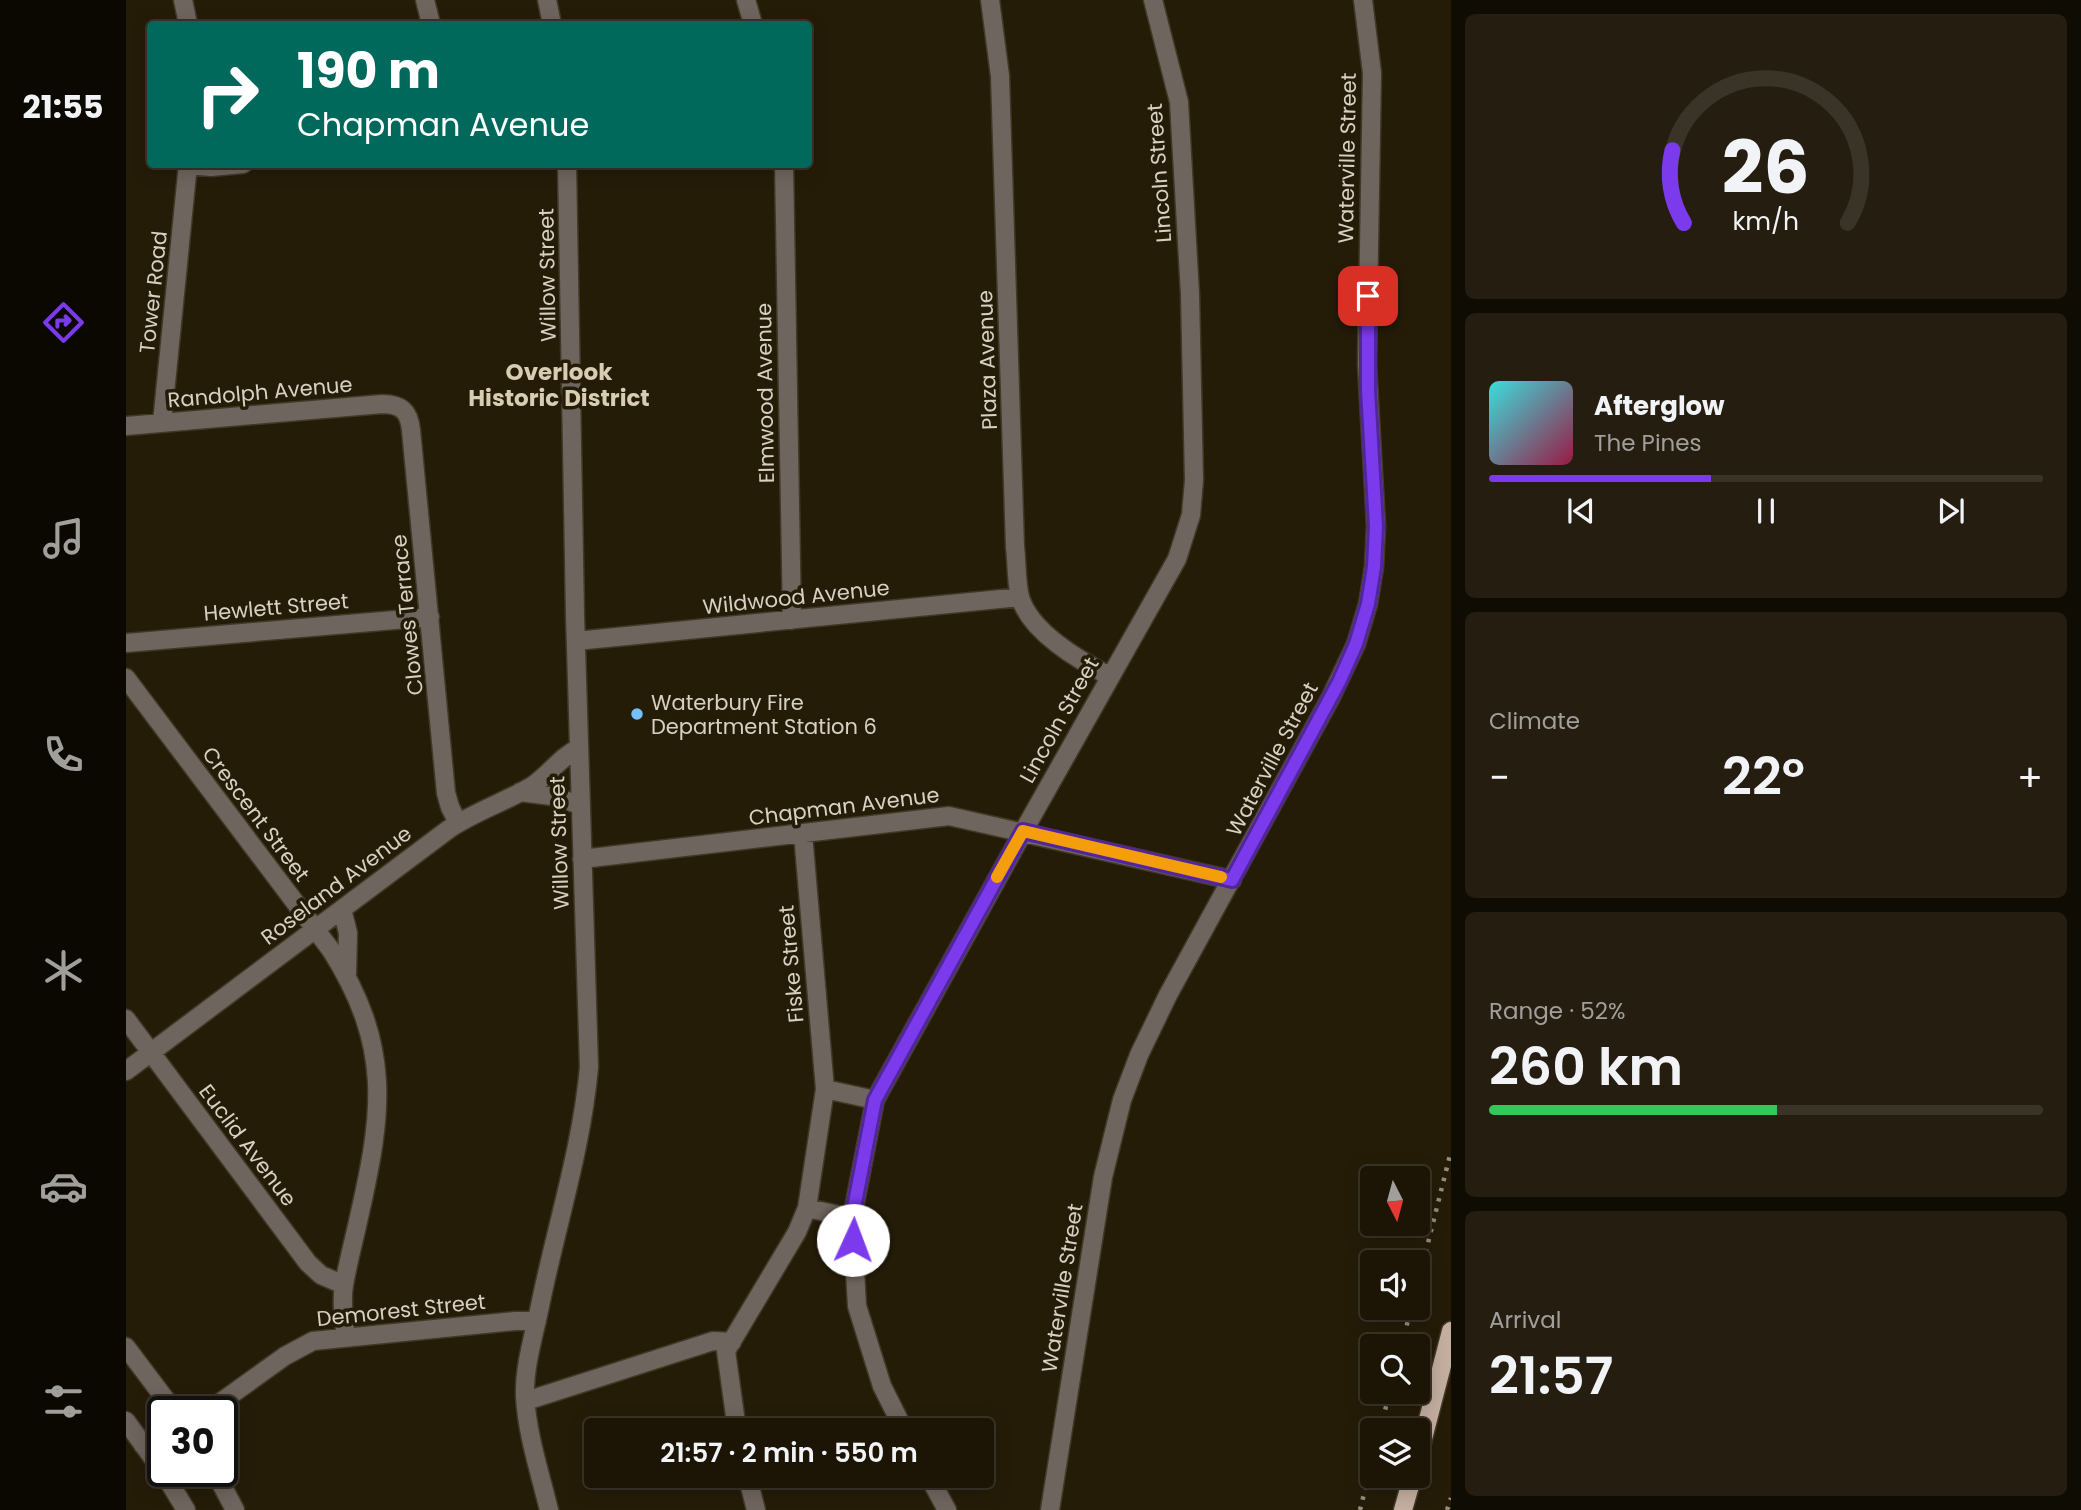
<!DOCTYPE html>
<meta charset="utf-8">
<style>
body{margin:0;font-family:Poppins,sans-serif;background:#251e10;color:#f1f3f6;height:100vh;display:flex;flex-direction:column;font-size:26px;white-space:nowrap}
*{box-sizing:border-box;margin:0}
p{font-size:23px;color:#a09f9b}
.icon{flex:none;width:38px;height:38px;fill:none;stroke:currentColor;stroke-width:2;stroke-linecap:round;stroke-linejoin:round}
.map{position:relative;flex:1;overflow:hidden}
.details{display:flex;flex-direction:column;gap:14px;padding:14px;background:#0f0c03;width:630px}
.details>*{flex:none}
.hud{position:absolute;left:21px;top:21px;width:665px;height:147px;border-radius:7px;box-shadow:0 4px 18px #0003,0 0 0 2px #3a3428;background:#00695c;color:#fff;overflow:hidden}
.needle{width:46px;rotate:174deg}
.controls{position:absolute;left:1234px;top:1166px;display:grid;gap:14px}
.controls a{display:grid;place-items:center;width:70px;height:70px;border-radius:7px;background:#1c1506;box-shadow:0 4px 18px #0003,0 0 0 2px #3a3428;font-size:35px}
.speed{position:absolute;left:21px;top:1396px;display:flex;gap:14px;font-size:35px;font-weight:700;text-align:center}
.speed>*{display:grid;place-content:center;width:91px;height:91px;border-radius:50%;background:#1c1506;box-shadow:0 4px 18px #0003,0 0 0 2px #3a3428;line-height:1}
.speed .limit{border:4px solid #111;border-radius:10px;background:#fff;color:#111}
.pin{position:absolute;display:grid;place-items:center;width:60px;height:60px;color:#fff;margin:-30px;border-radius:14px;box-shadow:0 4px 10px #0006}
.me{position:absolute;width:77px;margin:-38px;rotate:2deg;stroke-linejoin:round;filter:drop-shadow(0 0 5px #0008)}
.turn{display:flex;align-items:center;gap:24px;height:147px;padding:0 35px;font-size:32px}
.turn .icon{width:91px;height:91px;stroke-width:2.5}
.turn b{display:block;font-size:49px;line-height:60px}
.big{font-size:52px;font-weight:600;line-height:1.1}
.details .card{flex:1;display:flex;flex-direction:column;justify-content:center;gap:10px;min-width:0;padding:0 24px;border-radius:10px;background:#251e10}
.details .dial{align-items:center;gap:0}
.dial svg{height:182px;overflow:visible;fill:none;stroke:#3a3428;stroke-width:7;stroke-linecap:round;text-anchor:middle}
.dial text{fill:#f1f3f6;stroke:none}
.song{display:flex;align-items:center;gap:21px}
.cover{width:84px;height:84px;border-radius:10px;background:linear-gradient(135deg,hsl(180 70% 55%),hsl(340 70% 35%))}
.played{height:7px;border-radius:4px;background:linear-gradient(90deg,#7c3aed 40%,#3a3428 40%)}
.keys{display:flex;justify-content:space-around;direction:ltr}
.heat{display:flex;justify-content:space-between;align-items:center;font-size:38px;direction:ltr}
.charge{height:10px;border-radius:5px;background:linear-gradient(90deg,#34c759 52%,#3a3428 0)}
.trip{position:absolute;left:458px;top:1418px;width:410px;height:70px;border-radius:7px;background:#1c1506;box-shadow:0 4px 18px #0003,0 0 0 2px #3a3428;font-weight:600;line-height:70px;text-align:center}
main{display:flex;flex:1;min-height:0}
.tab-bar{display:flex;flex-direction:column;width:126px;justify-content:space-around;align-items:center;background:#0b0802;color:#a09f9b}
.tab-bar .icon{width:49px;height:49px}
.tab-bar .on{color:#7c3aed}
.tab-bar b{font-size:32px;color:#f1f3f6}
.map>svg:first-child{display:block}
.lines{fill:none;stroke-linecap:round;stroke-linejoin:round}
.minor-casing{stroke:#413926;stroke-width:21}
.major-casing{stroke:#413926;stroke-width:21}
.minor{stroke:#6f655f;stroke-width:18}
.major{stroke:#c3aea0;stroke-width:18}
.rail{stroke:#948d7d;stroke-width:4.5;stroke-dasharray:3.5 7;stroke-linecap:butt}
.route-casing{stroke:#51269a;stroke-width:18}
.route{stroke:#7c3aed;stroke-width:12}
.slow{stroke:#f59e0b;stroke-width:12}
.poi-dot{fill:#77bff7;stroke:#251c08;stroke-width:2.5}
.labels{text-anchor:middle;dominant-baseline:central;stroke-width:7;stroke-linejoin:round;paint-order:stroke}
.street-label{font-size:21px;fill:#d7d1c4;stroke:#251c08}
.poi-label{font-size:21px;fill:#d7d1c4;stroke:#251c08;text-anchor:start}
.neighbourhood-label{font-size:23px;font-weight:bold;fill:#d8ccb3;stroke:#251c08}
</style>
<main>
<nav class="tab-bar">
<b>21:55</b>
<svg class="icon on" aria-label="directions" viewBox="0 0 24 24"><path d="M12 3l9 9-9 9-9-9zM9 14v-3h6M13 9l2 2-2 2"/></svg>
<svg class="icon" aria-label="music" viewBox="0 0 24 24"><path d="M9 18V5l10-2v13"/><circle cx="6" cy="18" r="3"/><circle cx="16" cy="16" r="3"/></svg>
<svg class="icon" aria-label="phone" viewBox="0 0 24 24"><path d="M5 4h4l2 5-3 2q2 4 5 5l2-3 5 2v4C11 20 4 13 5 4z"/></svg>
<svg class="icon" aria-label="climate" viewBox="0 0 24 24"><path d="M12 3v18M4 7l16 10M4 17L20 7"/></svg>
<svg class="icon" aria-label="car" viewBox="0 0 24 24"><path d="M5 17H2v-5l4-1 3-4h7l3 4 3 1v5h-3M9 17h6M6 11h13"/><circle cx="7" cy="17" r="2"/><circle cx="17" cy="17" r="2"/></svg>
<svg class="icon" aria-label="filters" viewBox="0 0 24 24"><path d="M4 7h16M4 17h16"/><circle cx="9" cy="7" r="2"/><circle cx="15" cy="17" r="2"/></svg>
</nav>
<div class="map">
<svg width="1325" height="1510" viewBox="0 0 1325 1510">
<rect width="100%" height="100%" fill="#251c08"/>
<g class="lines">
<g class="minor-casing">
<path id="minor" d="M57 0 62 24
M299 0 305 24
M421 0 426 24
M620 0 627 24
M864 0 874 76 889 547C891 562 890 581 894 597 904 632 953 660 983 676
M658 164 666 620
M62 165 85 167 117 164
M36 423 62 164
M0 426 256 404C275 404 283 411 285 430L320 793 324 807 332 823
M450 641 894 597
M0 643 304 617
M0 678 205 950C266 1047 257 1111 233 1217 228 1240 222 1262 218 1285 215 1302 218 1321 220 1338
M394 792 426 796 454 805
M456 859 823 816 1106 880
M216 909 222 933 221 974
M0 1019 182 1263 195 1275 218 1285
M0 1071 323 829C350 811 379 802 406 786 423 775 434 757 453 748
M699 1089 749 1100
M681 1208 726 1218
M0 1347 49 1412
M400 1401 587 1341 606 1342
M81 1412 159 1356 187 1341 389 1321H411
M0 1421 37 1472 60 1510
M611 1430 600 1351 671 1232 681 1208 699 1089 677 834
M778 1430 756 1386 731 1306 726 1218 749 1100 897 832 1051 559 1065 515 1068 480 1064 294 1053 102 1027 0
M17 1445 37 1433
M89 1472 109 1510
M621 1475 630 1510
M802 1475 821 1510
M423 1510C414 1473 401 1434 399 1396 398 1365 409 1332 415 1301 431 1224 456 1146 463 1067L449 615 441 164
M924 1510 977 1177 996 1100 1013 1055 1042 995 1205 697 1230 644 1242 604 1248 567 1250 526 1241 364 1246 73 1237 0"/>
</g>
<g class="major-casing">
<path id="major" d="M1292 1458 1325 1331
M1277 1510 1287 1475"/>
</g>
<use href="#minor" class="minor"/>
<use href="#major" class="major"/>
<path class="rail" d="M1292 1283 1325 1151
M1276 1346 1285 1307
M1254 1430 1264 1391
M1234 1510 1246 1462
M1321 1510 1325 1498"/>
</g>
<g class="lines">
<g class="route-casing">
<path id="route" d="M727 1240 726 1218 749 1100 897 831 1106 880 1213 682 1230 644 1242 604 1248 567 1250 526 1242 390V296"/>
</g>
<use href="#route" class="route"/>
<path class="slow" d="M871 877 897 831 1095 877"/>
</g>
<circle class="poi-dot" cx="511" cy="714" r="7"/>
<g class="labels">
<g class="street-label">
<text transform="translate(1221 158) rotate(-89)">Waterville Street</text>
<text transform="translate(1033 173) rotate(-94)">Lincoln Street</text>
<text transform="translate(421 275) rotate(-91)">Willow Street</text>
<text transform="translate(27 292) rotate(-84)">Tower Road</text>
<text transform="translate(861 360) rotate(-92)">Plaza Avenue</text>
<text transform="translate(134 392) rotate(-5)">Randolph Avenue</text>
<text transform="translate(639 393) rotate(-91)">Elmwood Avenue</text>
<text transform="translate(670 597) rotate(-6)">Wildwood Avenue</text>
<text transform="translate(150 607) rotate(-5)">Hewlett Street</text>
<text transform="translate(281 615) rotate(-96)">Clowes Terrace</text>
<text transform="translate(933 720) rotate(-61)">Lincoln Street</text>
<text transform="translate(1146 759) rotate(-62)">Waterville Street</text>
<text transform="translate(718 806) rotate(-7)">Chapman Avenue</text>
<text transform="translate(130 814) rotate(53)">Crescent Street</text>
<text transform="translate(433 843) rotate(-92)">Willow Street</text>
<text transform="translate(210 885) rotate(-37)">Roseland Avenue</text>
<text transform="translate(665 964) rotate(-95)">Fiske Street</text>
<text transform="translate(122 1145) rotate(53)">Euclid Avenue</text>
<text transform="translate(936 1288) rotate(-81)">Waterville Street</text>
<text transform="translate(275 1310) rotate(-6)">Demorest Street</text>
</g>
<g class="poi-label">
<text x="525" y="702">Waterbury Fire<tspan x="525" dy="24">Department Station 6</tspan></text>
</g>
<g class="neighbourhood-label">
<text x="433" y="372">Overlook<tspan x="433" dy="26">Historic District</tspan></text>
</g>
</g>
</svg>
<div class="controls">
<a><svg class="needle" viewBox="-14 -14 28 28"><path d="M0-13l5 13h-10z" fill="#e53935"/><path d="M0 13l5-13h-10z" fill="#a09f9b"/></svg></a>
<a><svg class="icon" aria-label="sound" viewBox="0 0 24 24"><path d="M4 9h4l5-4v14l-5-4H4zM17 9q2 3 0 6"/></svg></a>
<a><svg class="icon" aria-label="search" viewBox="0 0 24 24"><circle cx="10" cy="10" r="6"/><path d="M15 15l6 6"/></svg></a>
<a><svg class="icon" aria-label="layers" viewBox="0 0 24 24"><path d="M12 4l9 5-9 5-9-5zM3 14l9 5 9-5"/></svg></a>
</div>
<div class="speed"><div class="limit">30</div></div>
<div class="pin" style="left:1242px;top:296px;background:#d93025"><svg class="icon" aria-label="arrive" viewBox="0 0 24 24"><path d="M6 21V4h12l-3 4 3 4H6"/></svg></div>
<svg class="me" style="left:727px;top:1240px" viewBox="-20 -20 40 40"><circle r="19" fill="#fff"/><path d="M0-13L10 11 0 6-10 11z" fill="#7c3aed"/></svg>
<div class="trip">21:57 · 2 min · 550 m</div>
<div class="hud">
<div class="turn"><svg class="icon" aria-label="right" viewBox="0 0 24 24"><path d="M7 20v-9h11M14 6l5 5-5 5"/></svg><div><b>190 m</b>Chapman Avenue</div></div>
</div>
</div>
<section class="details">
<div class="card dial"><svg viewBox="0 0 100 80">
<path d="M14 69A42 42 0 1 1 86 69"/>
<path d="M14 69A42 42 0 0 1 9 37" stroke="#7c3aed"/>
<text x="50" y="56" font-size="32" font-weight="700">26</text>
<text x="50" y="72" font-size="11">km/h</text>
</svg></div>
<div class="card">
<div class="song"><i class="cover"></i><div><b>Afterglow</b><p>The Pines</p></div></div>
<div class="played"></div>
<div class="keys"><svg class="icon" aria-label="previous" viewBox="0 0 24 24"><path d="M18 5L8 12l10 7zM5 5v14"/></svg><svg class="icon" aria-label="pause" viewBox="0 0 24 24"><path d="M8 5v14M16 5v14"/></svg><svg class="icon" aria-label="next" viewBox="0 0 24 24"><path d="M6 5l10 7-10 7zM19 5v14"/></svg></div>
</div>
<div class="card"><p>Climate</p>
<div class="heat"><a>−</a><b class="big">22°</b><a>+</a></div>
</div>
<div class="card"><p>Range · 52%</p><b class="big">260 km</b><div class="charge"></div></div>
<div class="card"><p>Arrival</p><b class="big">21:57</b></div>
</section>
</main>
